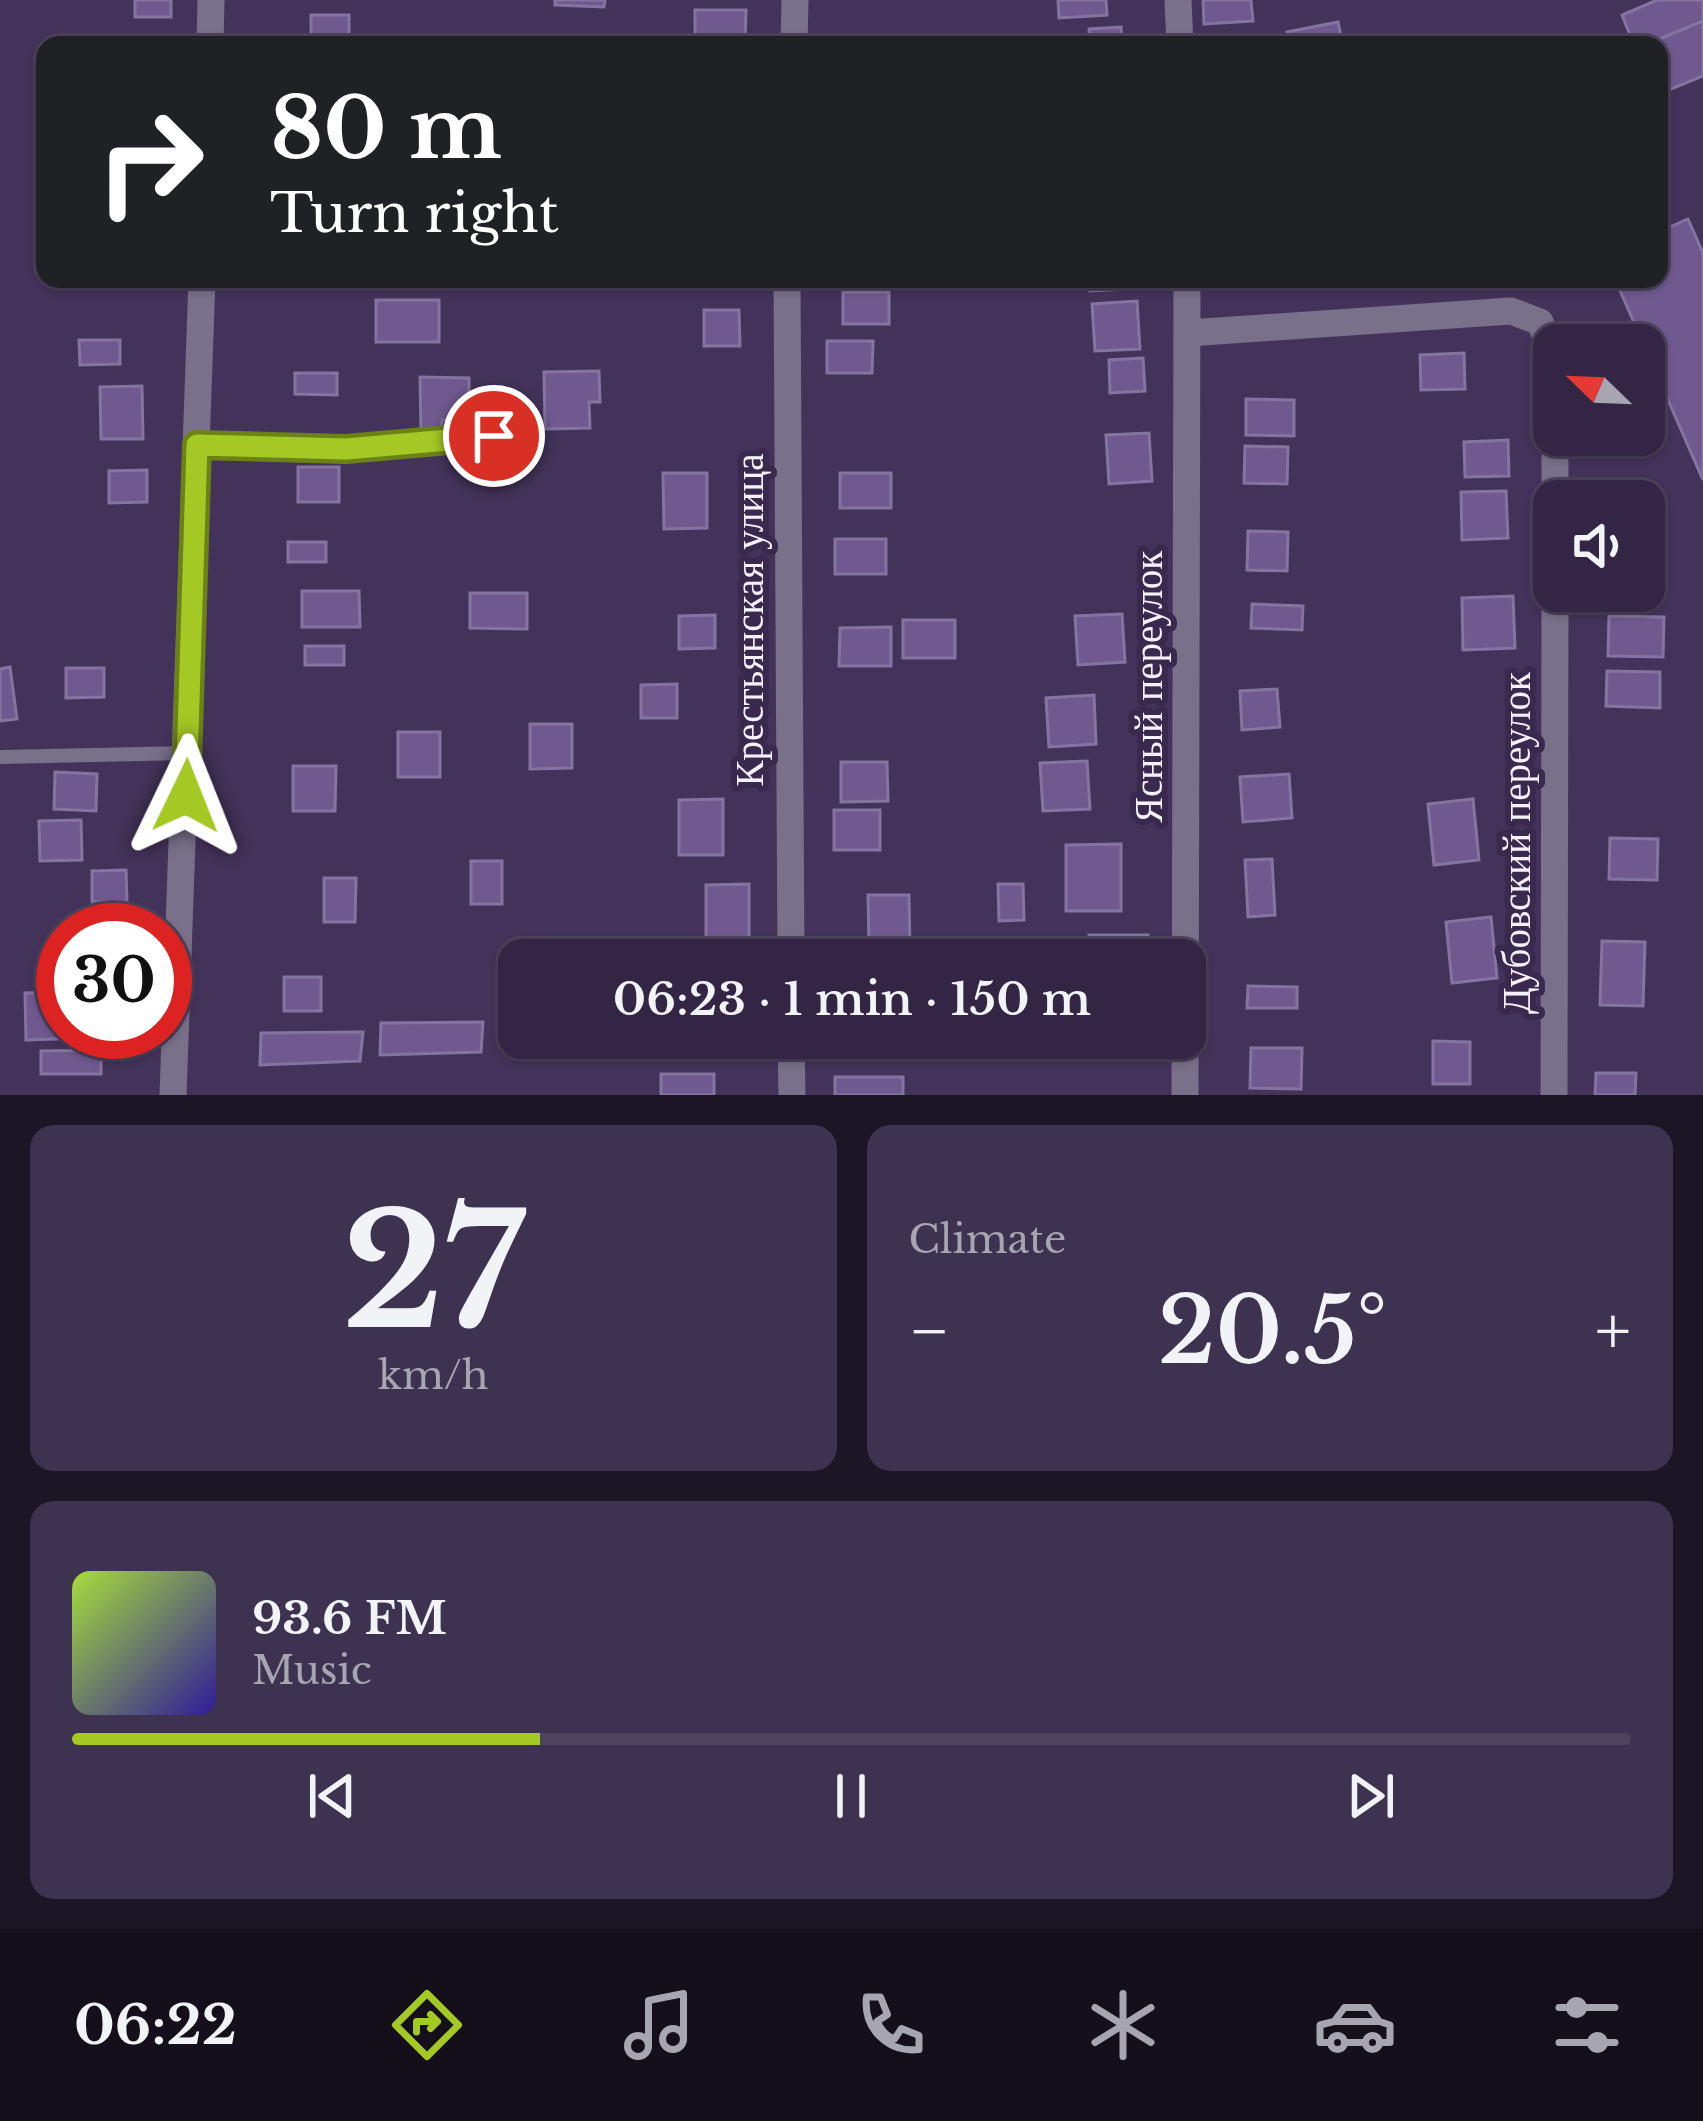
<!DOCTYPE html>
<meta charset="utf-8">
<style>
body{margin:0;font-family:"Libre Baskerville",serif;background:#3d324f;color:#f1f3f6;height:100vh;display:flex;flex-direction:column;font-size:45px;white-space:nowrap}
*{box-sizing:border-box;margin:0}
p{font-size:39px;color:#a8a5b2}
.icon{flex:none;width:66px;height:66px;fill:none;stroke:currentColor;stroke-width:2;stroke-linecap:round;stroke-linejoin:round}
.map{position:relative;height:1095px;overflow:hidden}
.side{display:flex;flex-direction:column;gap:30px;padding:30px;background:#1c1525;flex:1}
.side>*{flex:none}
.top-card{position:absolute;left:36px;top:36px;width:1632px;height:252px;border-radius:24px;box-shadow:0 3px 9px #0004,0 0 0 3px #4d435d;background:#202124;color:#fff;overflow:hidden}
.needle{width:78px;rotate:293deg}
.buttons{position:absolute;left:1533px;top:324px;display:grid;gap:24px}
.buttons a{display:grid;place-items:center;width:132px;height:132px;border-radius:24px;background:#322644;box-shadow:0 3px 9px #0004,0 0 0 3px #4d435d;font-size:60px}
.speed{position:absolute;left:36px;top:903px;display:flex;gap:24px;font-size:60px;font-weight:700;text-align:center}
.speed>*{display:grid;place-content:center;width:156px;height:156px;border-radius:50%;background:#322644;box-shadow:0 3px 9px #0004,0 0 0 3px #4d435d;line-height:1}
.speed .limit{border:18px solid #d22;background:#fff;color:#111}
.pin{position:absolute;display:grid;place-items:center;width:102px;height:102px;color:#fff;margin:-51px;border:6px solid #fff;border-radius:50%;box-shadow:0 3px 12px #0007}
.me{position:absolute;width:132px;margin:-66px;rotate:2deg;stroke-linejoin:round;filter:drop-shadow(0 0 9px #0008)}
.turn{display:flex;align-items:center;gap:42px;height:252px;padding:0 36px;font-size:54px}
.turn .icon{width:156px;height:156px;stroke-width:2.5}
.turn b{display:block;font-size:84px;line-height:102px}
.big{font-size:90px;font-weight:600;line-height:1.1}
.side .widget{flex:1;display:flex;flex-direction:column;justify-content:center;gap:18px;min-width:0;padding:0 42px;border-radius:24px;background:#3d324f}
.side .dial{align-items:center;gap:0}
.dial b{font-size:156px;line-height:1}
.song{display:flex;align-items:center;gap:36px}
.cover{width:144px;height:144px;border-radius:18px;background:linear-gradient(135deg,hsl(80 70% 55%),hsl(250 70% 35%))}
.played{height:12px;border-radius:6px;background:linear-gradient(90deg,#a4c824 30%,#4d435d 30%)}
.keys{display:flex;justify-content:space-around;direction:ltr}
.heat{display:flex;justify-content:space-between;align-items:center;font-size:66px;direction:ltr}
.side .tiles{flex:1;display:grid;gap:30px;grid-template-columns:1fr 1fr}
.widget:last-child{grid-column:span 2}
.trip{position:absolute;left:498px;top:939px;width:708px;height:120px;border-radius:24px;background:#322644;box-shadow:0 3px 9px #0004,0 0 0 3px #4d435d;font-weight:600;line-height:120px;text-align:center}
.menu{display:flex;height:192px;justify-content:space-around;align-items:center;background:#140f1b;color:#a8a5b2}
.menu .icon{width:84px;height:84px}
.menu .current{color:#a4c824}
.menu b{font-size:54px;color:#f1f3f6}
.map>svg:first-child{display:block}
.building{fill:#6f598f;stroke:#8574a0;stroke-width:3}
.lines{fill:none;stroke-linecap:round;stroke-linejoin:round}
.lane{stroke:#797089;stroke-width:14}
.street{stroke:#797089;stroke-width:27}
.route-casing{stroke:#6b8217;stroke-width:30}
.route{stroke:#a4c824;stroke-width:21}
.labels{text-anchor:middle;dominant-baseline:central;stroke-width:12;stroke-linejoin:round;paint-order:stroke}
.street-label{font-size:39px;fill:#f5f1fb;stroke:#39294f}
</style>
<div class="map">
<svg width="1703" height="1095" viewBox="0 0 1703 1095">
<rect width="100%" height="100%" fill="#43335a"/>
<path class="building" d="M135 0H171V17H135Z
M555 0H605L604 7 555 5Z
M1058 0H1106L1107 15 1059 18Z
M1203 0H1251L1253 21 1204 24Z
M1657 0H1703V21L1645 45H1634L1622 15Z
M695 10H746L745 45H695Z
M311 15H349V35H311Z
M1703 21V76L1659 94V45H1645Z
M1338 22 1343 45H1289L1287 32Z
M1121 27 1122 45H1090L1089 29Z
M1688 219 1703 253V480L1615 279H1659V232Z
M1089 279H1130V289L1090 291Z
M843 292H889V324H843Z
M376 300H439V342H376Z
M1137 301 1140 349 1095 351 1092 304Z
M704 310H739L740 346H704Z
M79 340H120V364L80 365Z
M827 341H873L872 373H827Z
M1464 353 1465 389 1421 390 1420 355Z
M1143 358 1145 391 1110 393 1109 360Z
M599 371 600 402H589L590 428 545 429 544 372Z
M295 373H337V395L295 394Z
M420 377 469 378V420H442V434H421Z
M142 386 143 439H101L100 387Z
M1246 399 1294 400V436L1246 435Z
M1149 433 1152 481 1109 484 1106 435Z
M1508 440 1509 476 1465 477 1464 442Z
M1245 446 1288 447 1287 484 1244 483Z
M298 467H339V502H298Z
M147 470V502L109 503V471Z
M663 473H707V528L664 529Z
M840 473H891V508H840Z
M1506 491 1508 538 1462 540 1461 492Z
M1248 531 1288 532 1287 571 1247 570Z
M835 539H886V574H835Z
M288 542H326V562H288Z
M302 591H359L360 627H302Z
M470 593H527V629L470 628Z
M1513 596 1515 648 1463 650 1462 598Z
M1252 604 1303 606 1302 630 1251 628Z
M1122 614 1125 662 1078 665 1075 616Z
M715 615V648L679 649V616Z
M1609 616 1664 617 1663 657 1608 656Z
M903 620H955V658H903Z
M891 627V666H839L840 628Z
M305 646H344V665H305Z
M10 667 17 719 0 721V669Z
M66 668H104V697L66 698Z
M1607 671 1660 672V708L1606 706Z
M677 684V718H641V685Z
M1277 689 1280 727 1242 730 1240 691Z
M1094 695 1096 744 1049 747 1046 698Z
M530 724H572V768L530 769Z
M398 732H440V777H398Z
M1087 761 1090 809 1043 811 1040 763Z
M841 762H887L888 801 841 802Z
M293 766H336L335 811H293Z
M55 772 97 774 96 811 54 809Z
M1289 774 1292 818 1243 822 1240 777Z
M723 799V855H679V800Z
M1473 799 1479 860 1434 865 1428 804Z
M834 810H880V850H834Z
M81 820 82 860 40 861 39 821Z
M1610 838 1658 839 1657 880 1609 879Z
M1121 844V911H1066V845Z
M1272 859 1275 915 1248 917 1245 860Z
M471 861H502V904H471Z
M126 870 127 902H92V871Z
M324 878H356L355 922H324Z
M749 884V940H706V885Z
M998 884H1023L1024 920 999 921Z
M868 895H909L910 947H869Z
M1491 917 1497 978 1452 983 1446 922Z
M1089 935H1148V960H1089Z
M1602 941 1645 942 1643 1006 1600 1005Z
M284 977H321V1011H284Z
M1248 986 1297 987V1008H1247Z
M63 992V1032H86L87 1038 26 1040 25 993Z
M503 1015H519V1038H603V1043L503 1046Z
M483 1022 481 1052 380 1055 381 1023Z
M363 1032 360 1061 260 1065 261 1033Z
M841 1038H893V1044H841Z
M1433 1041 1470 1042V1084H1433Z
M1251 1048H1302L1301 1089 1250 1088Z
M101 1050V1074H41V1051Z
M1596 1073H1636L1635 1095H1595Z
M661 1074H714V1095H661Z
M835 1077H903V1095H835Z"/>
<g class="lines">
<path class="lane" d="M197 445 346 449 494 436
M0 757 188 753"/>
<path class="street" d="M1178 0 1180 45
M210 45 211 0
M794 45 795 0
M787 279 791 960
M1188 333 1511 311 1540 322 1554 359
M1555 501V435
M791 1038 792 1095
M173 1095 202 279
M1185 1095 1187 279
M1554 1095 1555 591"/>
</g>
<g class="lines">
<g class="route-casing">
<path id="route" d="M186 796 197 445 346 449 494 436"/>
</g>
<use href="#route" class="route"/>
</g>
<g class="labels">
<g class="street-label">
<text transform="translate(749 620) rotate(-90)">Крестьянская улица</text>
<text transform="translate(1148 687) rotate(-90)">Ясный переулок</text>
<text transform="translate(1516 843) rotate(-90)">Дубовский переулок</text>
</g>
</g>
</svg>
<div class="buttons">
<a><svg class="needle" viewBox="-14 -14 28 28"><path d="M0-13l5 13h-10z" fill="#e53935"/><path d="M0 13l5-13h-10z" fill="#a8a5b2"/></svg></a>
<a><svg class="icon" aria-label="sound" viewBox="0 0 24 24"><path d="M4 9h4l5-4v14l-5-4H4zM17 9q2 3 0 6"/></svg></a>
</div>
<div class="speed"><div class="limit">30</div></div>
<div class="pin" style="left:494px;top:436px;background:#d93025"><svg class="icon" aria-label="arrive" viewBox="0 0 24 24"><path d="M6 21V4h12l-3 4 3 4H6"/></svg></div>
<svg class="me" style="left:186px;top:796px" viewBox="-20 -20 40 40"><path d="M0-17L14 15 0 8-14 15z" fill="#a4c824" stroke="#fff" stroke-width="4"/></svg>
<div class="trip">06:23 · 1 min · 150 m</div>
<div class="top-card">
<div class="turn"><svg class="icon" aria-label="right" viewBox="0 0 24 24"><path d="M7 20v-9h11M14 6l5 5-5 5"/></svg><div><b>80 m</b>Turn right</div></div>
</div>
</div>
<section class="side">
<div class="tiles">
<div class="widget dial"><b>27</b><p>km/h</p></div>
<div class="widget"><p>Climate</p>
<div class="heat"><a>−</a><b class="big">20.5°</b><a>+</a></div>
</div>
<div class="widget">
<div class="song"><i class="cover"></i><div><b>93.6 FM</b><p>Music</p></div></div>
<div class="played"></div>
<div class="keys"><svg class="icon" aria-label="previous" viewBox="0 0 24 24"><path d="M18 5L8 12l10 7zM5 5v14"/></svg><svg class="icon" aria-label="pause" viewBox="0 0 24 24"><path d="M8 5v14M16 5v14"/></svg><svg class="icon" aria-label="next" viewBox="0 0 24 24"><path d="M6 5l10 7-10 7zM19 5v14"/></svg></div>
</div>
</div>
</section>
<nav class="menu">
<b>06:22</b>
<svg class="icon current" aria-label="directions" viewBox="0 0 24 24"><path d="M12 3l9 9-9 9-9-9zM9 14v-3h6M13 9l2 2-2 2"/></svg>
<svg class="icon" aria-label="music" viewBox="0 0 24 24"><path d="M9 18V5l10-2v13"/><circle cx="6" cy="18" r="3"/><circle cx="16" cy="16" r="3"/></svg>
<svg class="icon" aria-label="phone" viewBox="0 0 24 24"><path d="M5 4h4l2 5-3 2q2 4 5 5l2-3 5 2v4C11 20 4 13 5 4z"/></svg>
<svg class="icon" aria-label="climate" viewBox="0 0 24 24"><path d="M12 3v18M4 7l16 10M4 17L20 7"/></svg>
<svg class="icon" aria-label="car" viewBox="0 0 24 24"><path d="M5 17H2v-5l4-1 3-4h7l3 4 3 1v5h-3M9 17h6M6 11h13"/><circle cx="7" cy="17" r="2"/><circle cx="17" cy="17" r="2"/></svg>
<svg class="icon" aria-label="filters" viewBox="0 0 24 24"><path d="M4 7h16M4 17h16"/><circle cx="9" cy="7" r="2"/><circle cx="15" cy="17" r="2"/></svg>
</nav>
